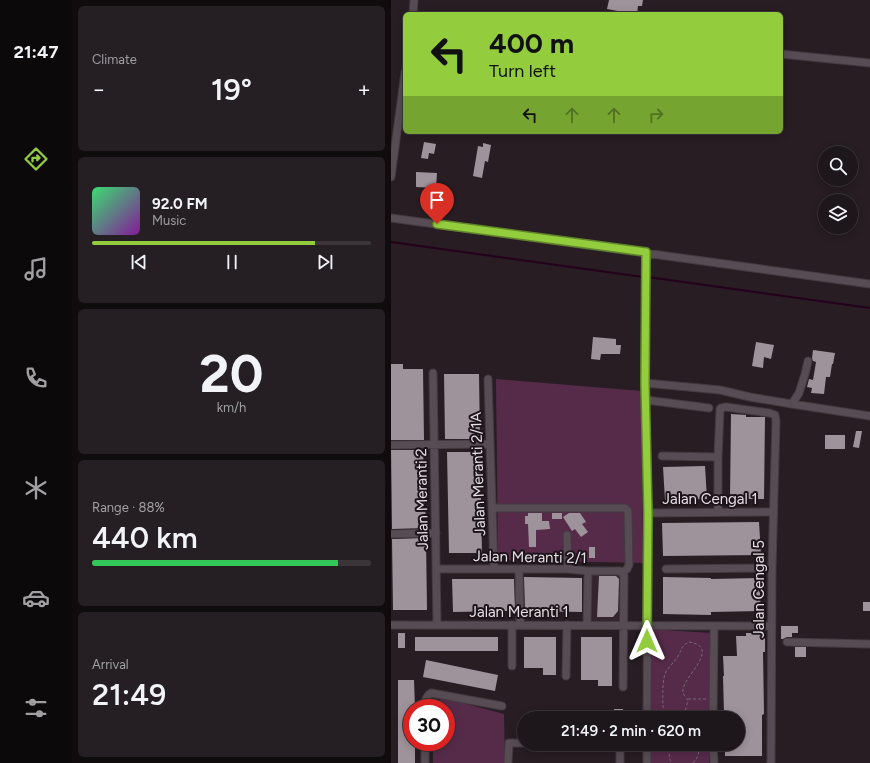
<!DOCTYPE html>
<meta charset="utf-8">
<style>
body{margin:0;font-family:Figtree,sans-serif;background:#251f23;color:#f1f3f6;height:100vh;display:flex;flex-direction:column;font-size:15px;white-space:nowrap}
*{box-sizing:border-box;margin:0}
p{font-size:13px;color:#a09fa2}
.icon{flex:none;width:22px;height:22px;fill:none;stroke:currentColor;stroke-width:2;stroke-linecap:round;stroke-linejoin:round}
.map{position:relative;flex:1;overflow:hidden}
.side{display:flex;flex-direction:column;gap:6px;padding:6px;background:#100c0e;width:319px}
.side>*{flex:none}
.hud{position:absolute;left:12px;top:12px;width:380px;height:122px;border-radius:6px;box-shadow:0 2px 10px #0003,0 0 0 1px #3b3539;background:#93cd3e;color:#111;overflow:hidden}
.controls{position:absolute;left:427px;top:146px;display:grid;gap:8px}
.controls a{display:grid;place-items:center;width:40px;height:40px;border-radius:50%;background:#1d161a;box-shadow:0 2px 10px #0003,0 0 0 1px #3b3539;font-size:20px}
.speed{position:absolute;left:12px;top:699px;display:flex;gap:8px;font-size:20px;font-weight:700;text-align:center}
.speed>*{display:grid;place-content:center;width:52px;height:52px;border-radius:50%;background:#1d161a;box-shadow:0 2px 10px #0003,0 0 0 1px #3b3539;line-height:1}
.speed .limit{border:6px solid #d22;background:#fff;color:#111}
.pin{position:absolute;display:grid;place-items:center;width:34px;height:34px;color:#fff;margin:-41px -17px;border-radius:50% 50% 50% 0;rotate:-45deg;box-shadow:0 0 4px #0007}
.pin .icon{rotate:45deg}
.me{position:absolute;width:44px;margin:-22px;rotate:0deg;stroke-linejoin:round;filter:drop-shadow(0 0 3px #0008)}
.turn{display:flex;align-items:center;gap:14px;height:84px;padding:0 20px;font-size:18px}
.turn .icon{width:52px;height:52px;stroke-width:2.5}
.turn b{display:block;font-size:28px;line-height:34px}
.lanes{display:flex;align-items:center;height:38px;padding:0 20px;background:#0003;justify-content:center;gap:20px;direction:ltr}
.lanes .off{opacity:.35}
.big{font-size:30px;font-weight:600;line-height:1.1}
.side .tile{flex:1;display:flex;flex-direction:column;justify-content:center;gap:6px;min-width:0;padding:0 14px;border-radius:6px;background:#251f23}
.side .dial{align-items:center;gap:0}
.dial b{font-size:52px;line-height:1}
.song{display:flex;align-items:center;gap:12px}
.cover{width:48px;height:48px;border-radius:6px;background:linear-gradient(135deg,hsl(140 70% 55%),hsl(290 70% 35%))}
.played{height:4px;border-radius:2px;background:linear-gradient(90deg,#93cd3e 80%,#3b3539 80%)}
.keys{display:flex;justify-content:space-around;direction:ltr}
.heat{display:flex;justify-content:space-between;align-items:center;font-size:22px;direction:ltr}
.charge{height:6px;border-radius:3px;background:linear-gradient(90deg,#34c759 88%,#3b3539 0)}
.trip{position:absolute;left:126px;top:711px;width:228px;height:40px;border-radius:20px;background:#1d161a;box-shadow:0 2px 10px #0003,0 0 0 1px #3b3539;font-weight:600;line-height:40px;text-align:center}
main{display:flex;flex:1;min-height:0}
.tab-bar{display:flex;flex-direction:column;width:72px;justify-content:space-around;align-items:center;background:#0c090a;color:#a09fa2}
.tab-bar .icon{width:28px;height:28px}
.tab-bar .current{color:#93cd3e}
.tab-bar b{font-size:18px;color:#f1f3f6}
.map>svg:first-child{display:block}
.built{fill:#33242e}
.green{fill:#562b4a}
.lines{fill:none;stroke-linecap:round;stroke-linejoin:round}
.stream{stroke:#25001c;stroke-width:2}
.building{fill:#9f939b}
.minor-casing{stroke:#423b40;stroke-width:9}
.path{stroke:#736a70;stroke-width:1;stroke-dasharray:3 2;stroke-linecap:butt}
.minor{stroke:#574c53;stroke-width:7}
.route-casing{stroke:#608528;stroke-width:10}
.route{stroke:#93cd3e;stroke-width:7}
.labels{text-anchor:middle;dominant-baseline:central;stroke-width:4;stroke-linejoin:round;paint-order:stroke}
.street-label{font-size:15px;fill:#e5dee3;stroke:#1d141a}
</style>
<main>
<nav class="tab-bar">
<b>21:47</b>
<svg class="icon current" aria-label="directions" viewBox="0 0 24 24"><path d="M12 3l9 9-9 9-9-9zM9 14v-3h6M13 9l2 2-2 2"/></svg>
<svg class="icon" aria-label="music" viewBox="0 0 24 24"><path d="M9 18V5l10-2v13"/><circle cx="6" cy="18" r="3"/><circle cx="16" cy="16" r="3"/></svg>
<svg class="icon" aria-label="phone" viewBox="0 0 24 24"><path d="M5 4h4l2 5-3 2q2 4 5 5l2-3 5 2v4C11 20 4 13 5 4z"/></svg>
<svg class="icon" aria-label="climate" viewBox="0 0 24 24"><path d="M12 3v18M4 7l16 10M4 17L20 7"/></svg>
<svg class="icon" aria-label="car" viewBox="0 0 24 24"><path d="M5 17H2v-5l4-1 3-4h7l3 4 3 1v5h-3M9 17h6M6 11h13"/><circle cx="7" cy="17" r="2"/><circle cx="17" cy="17" r="2"/></svg>
<svg class="icon" aria-label="filters" viewBox="0 0 24 24"><path d="M4 7h16M4 17h16"/><circle cx="9" cy="7" r="2"/><circle cx="15" cy="17" r="2"/></svg>
</nav>
<section class="side">
<div class="tile"><p>Climate</p>
<div class="heat"><a>−</a><b class="big">19°</b><a>+</a></div>
</div>
<div class="tile">
<div class="song"><i class="cover"></i><div><b>92.0 FM</b><p>Music</p></div></div>
<div class="played"></div>
<div class="keys"><svg class="icon" aria-label="previous" viewBox="0 0 24 24"><path d="M18 5L8 12l10 7zM5 5v14"/></svg><svg class="icon" aria-label="pause" viewBox="0 0 24 24"><path d="M8 5v14M16 5v14"/></svg><svg class="icon" aria-label="next" viewBox="0 0 24 24"><path d="M6 5l10 7-10 7zM19 5v14"/></svg></div>
</div>
<div class="tile dial"><b>20</b><p>km/h</p></div>
<div class="tile"><p>Range · 88%</p><b class="big">440 km</b><div class="charge"></div></div>
<div class="tile"><p>Arrival</p><b class="big">21:49</b></div>
</section>
<div class="map">
<svg width="479" height="763" viewBox="0 0 479 763">
<rect width="100%" height="100%" fill="#271d23"/>
<path class="built" d="M199 573H230V622H199Z"/>
<path class="green" d="M105 379 251 391 252 563 107 560Z
M259 629 319 633V718H259Z
M50 699H57L113 714 114 763H42V742H55V708H42C42 703 46 701 50 699Z
M259 744H318V763H259Z"/>
<g class="lines">
<path class="stream" d="M0 242 252 277
M257 277 479 308"/>
</g>
<path class="building" d="M218 0H252L251 6H247L246 14H231L232 12 216 9Z
M33 142 45 144 43 154 38 153 37 159 30 158Z
M92 143 100 145 97 162 94 161 91 178 82 176 87 146 92 147Z
M25 172 46 173 45 188 25 187Z
M202 337 225 339V345H230L229 354H210L209 360 200 359Z
M365 342 383 345 380 359 373 357 372 368 361 366Z
M422 350 444 353 442 364H441L439 377H435L433 394 420 393 421 388 416 387 418 379 422 380 425 362 422 361 421 358Z
M0 364H12V369H32L33 440H0Z
M53 374H88L89 439H54Z
M340 414 355 415V417H374L373 499H339Z
M465 431H471L468 448 462 447Z
M434 435H454V449H434Z
M0 450H32L35 528 1 529Z
M56 452H89L91 553H58Z
M314 466 316 499 274 500 272 467Z
M137 513H151V521H158L159 529 145 530V547H138L137 524H134V516H137Z
M161 513H171V519H161Z
M178 513H189L195 522 191 524 197 532 190 537 184 529 181 531 172 517Z
M368 522 370 555 272 556 271 523Z
M35 538 36 610H2L1 539Z
M198 547H204V558H198Z
M208 576H225L228 579 227 611 222 617H206Z
M133 577 191 578V612L134 611Z
M272 577 320 578V579L368 578 370 611 320 612V615L272 614Z
M61 579H123L124 611 62 612Z
M472 602H479V611H472Z
M390 626H407V633H401V637H396L392 639H390Z
M7 633H14V648H7Z
M355 633H374V652H372L373 714 371 715V756H334V744H347V714H333L332 676H333L332 656H346L345 636H355Z
M24 637H107V651H24Z
M133 637H165V675H152V668H133Z
M190 637H221V686H207V680H190Z
M404 647H415V657H404Z
M35 660 107 675 104 691 32 677Z
M7 680H23L24 708H21V742H24V763H7Z
M223 709H232V718H223Z"/>
<g class="lines">
<g class="minor-casing">
<path id="minor" d="M22 14 23 0
M390 54 479 63
M0 177 14 72
M0 218 479 284
M255 252 254 383 257 513 256 718
M42 373 46 624
M97 379 103 569
M254 383 329 390 359 397 401 404 479 416
M255 400 318 408
M401 404 408 393 414 374 417 361
M0 445 99 444
M271 456 327 457
M101 508H234L237 511V513L238 565 236 569 231 573
M327 512V457L329 409 330 408 335 407 378 413 384 415 385 421 381 568 380 763
M257 513 382 512
M0 534 45 533
M176 535 177 569
M45 569H177L197 571H229L231 573
M275 569 381 568
M128 570 129 625
M231 573 233 575 232 687
M0 625 381 626
M121 625V666
M196 625 197 571
M396 642 479 644
M175 676 176 625
M34 708C34 702 34 697 40 693L111 706
M322 718 323 626
M322 744 323 763
M34 763V742
M117 763 118 743H133
M229 763V744
M256 763V744"/>
</g>
<path class="path" d="M297 699H315
M274 718C271 709 271 683 274 674 277 667 284 662 287 656 292 648 289 647 298 642 331 647 292 677 292 690 291 695 296 697 297 701L292 718
M280 744C279 751 276 757 281 763
M302 763C308 757 309 752 306 744"/>
<use href="#minor" class="minor"/>
</g>
<g class="lines">
<g class="route-casing">
<path id="route" d="M46 224 255 252 254 383 257 513 256 641"/>
</g>
<use href="#route" class="route"/>
</g>
<g class="labels">
<g class="street-label">
<text transform="translate(87 474) rotate(-92)">Jalan Meranti 2/1A</text>
<text transform="translate(31 499) rotate(-91)">Jalan Meranti 2</text>
<text x="319" y="499">Jalan Cengal 1</text>
<text transform="translate(139 557) rotate(1)">Jalan Meranti 2/1</text>
<text transform="translate(368 589) rotate(-90)">Jalan Cengal 5</text>
<text x="128" y="612">Jalan Meranti 1</text>
</g>
</g>
</svg>
<div class="controls">
<a><svg class="icon" aria-label="search" viewBox="0 0 24 24"><circle cx="10" cy="10" r="6"/><path d="M15 15l6 6"/></svg></a>
<a><svg class="icon" aria-label="layers" viewBox="0 0 24 24"><path d="M12 4l9 5-9 5-9-5zM3 14l9 5 9-5"/></svg></a>
</div>
<div class="speed"><div class="limit">30</div></div>
<div class="pin" style="left:46px;top:224px;background:#d93025"><svg class="icon" aria-label="arrive" viewBox="0 0 24 24"><path d="M6 21V4h12l-3 4 3 4H6"/></svg></div>
<svg class="me" style="left:256px;top:641px" viewBox="-20 -20 40 40"><path d="M0-17L14 15 0 8-14 15z" fill="#93cd3e" stroke="#fff" stroke-width="4"/></svg>
<div class="trip">21:49 · 2 min · 620 m</div>
<div class="hud">
<div class="turn"><svg class="icon" aria-label="left" viewBox="0 0 24 24"><path d="M17 20v-9H6M10 6l-5 5 5 5"/></svg><div><b>400 m</b>Turn left</div></div>
<div class="lanes"><svg class="icon" aria-label="left" viewBox="0 0 24 24"><path d="M17 20v-9H6M10 6l-5 5 5 5"/></svg><svg class="icon off" aria-label="ahead" viewBox="0 0 24 24"><path d="M12 20V5M6 11l6-6 6 6"/></svg><svg class="icon off" aria-label="ahead" viewBox="0 0 24 24"><path d="M12 20V5M6 11l6-6 6 6"/></svg><svg class="icon off" aria-label="right" viewBox="0 0 24 24"><path d="M7 20v-9h11M14 6l5 5-5 5"/></svg></div>
</div>
</div>
</main>
